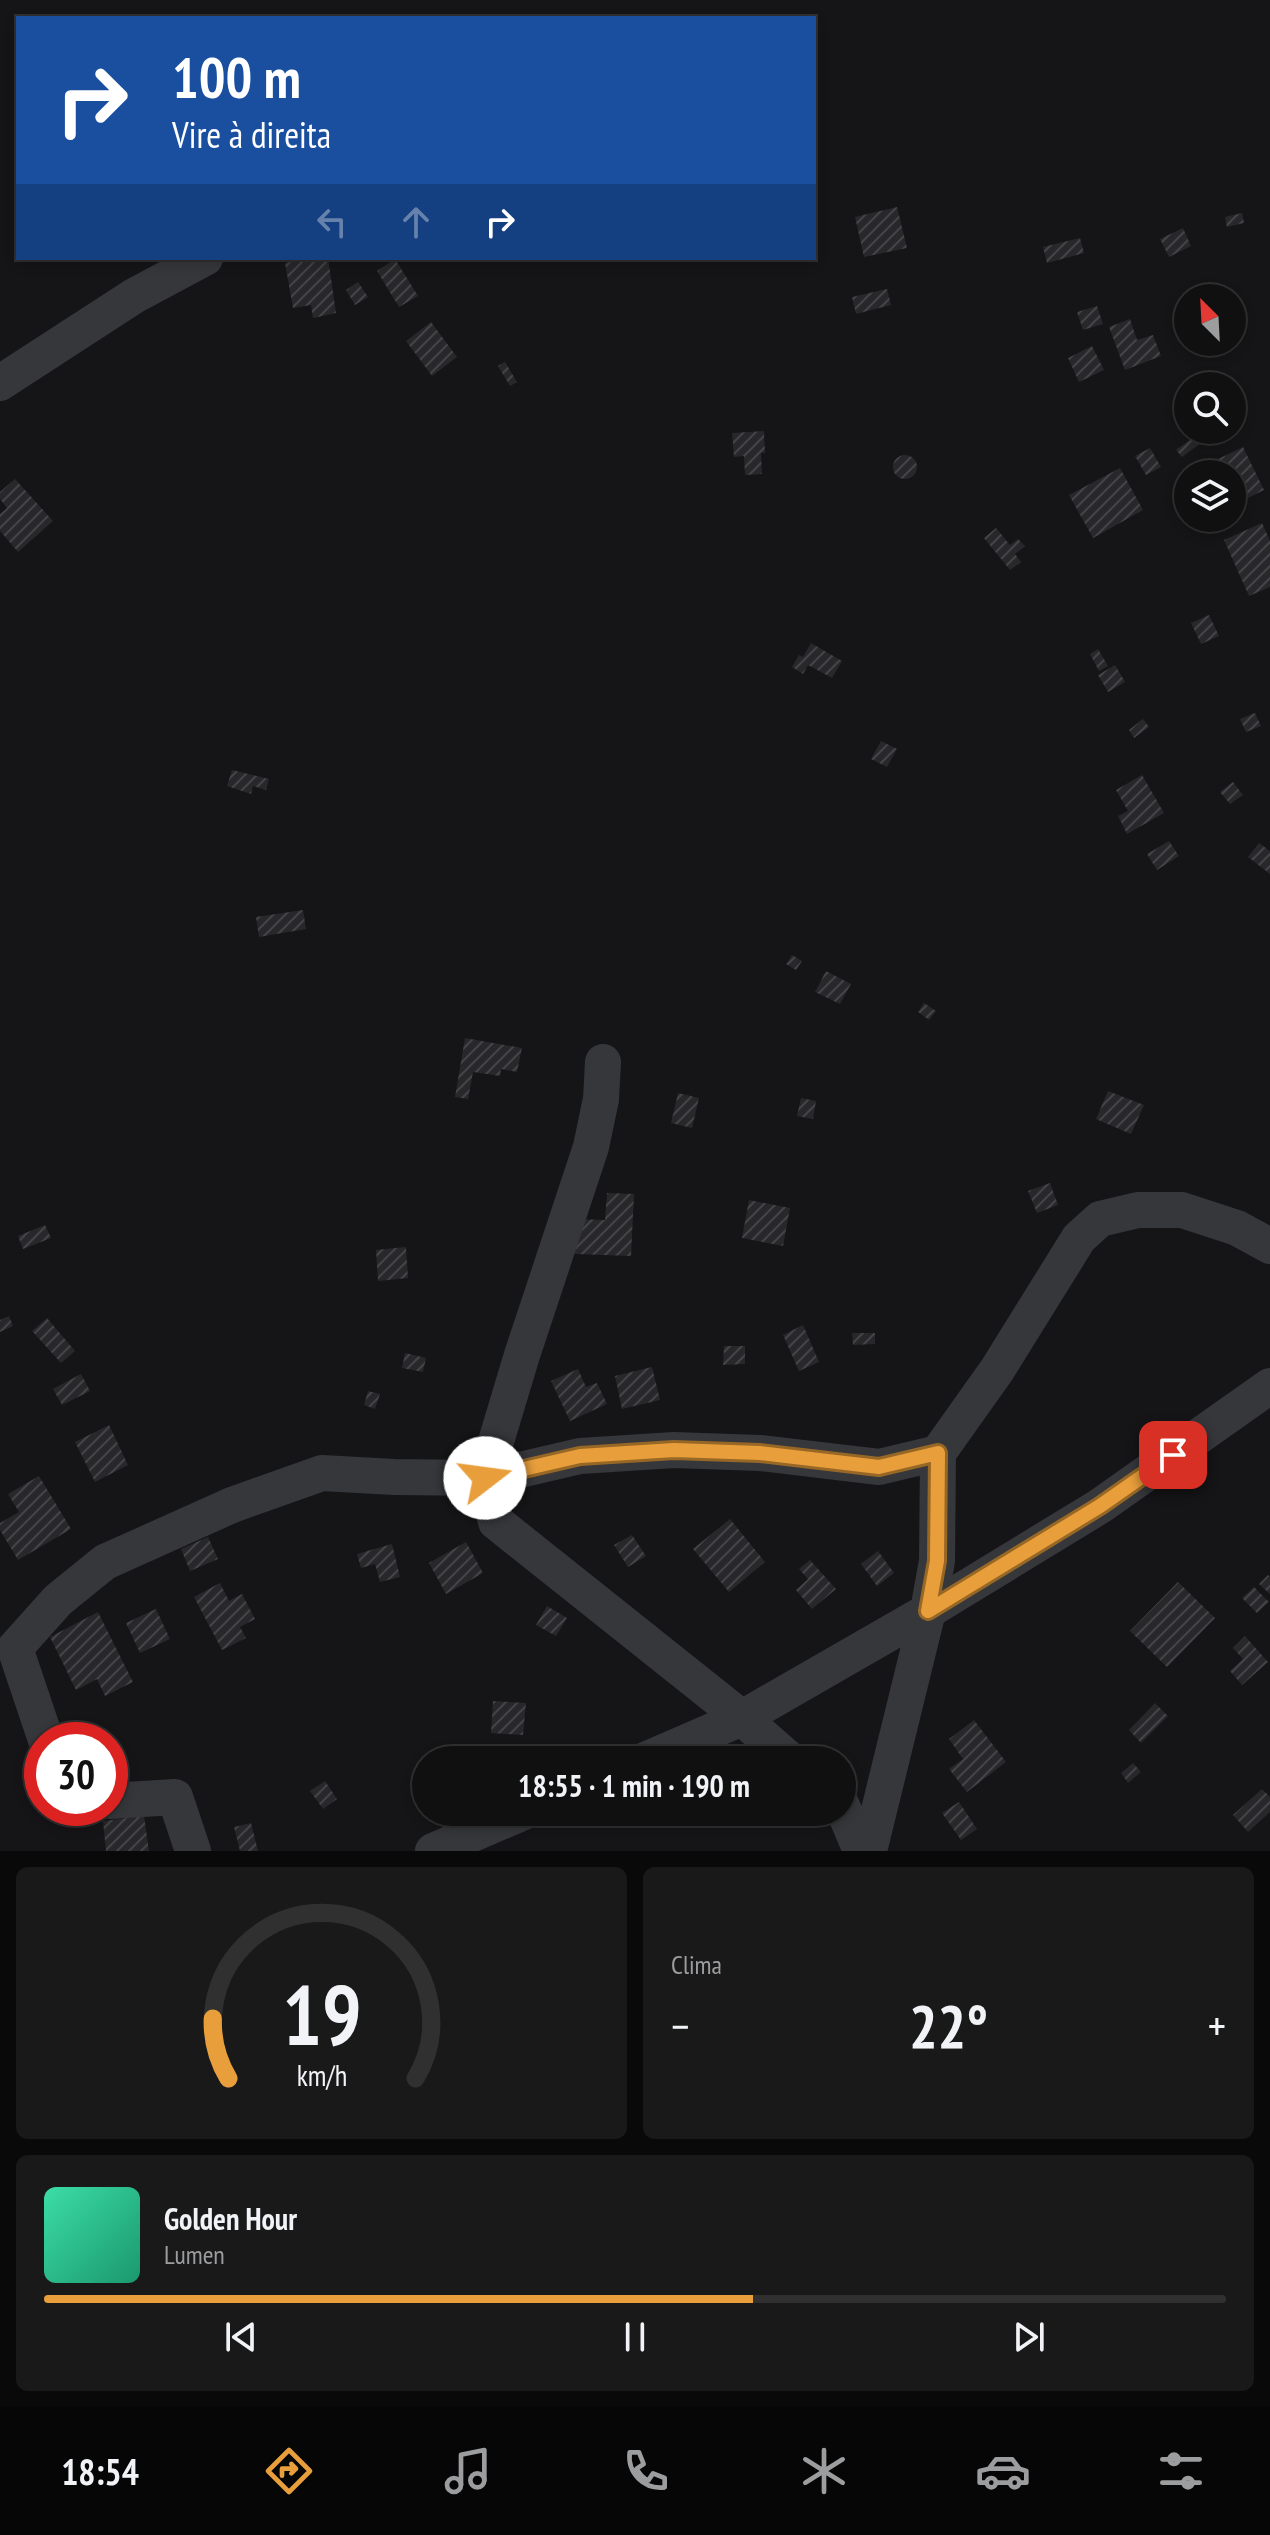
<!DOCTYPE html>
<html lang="pt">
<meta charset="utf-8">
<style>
body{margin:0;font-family:"PT Sans Narrow",sans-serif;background:#19191a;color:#f1f3f6;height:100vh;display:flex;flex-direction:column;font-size:30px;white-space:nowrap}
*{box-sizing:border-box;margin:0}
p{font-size:26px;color:#9c9d9f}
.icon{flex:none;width:44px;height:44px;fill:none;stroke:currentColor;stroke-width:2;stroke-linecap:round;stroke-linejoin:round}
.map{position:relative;height:1851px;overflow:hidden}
.sheet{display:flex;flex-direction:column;gap:16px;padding:16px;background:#090909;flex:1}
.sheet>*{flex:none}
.top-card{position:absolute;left:16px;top:16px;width:800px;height:244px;border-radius:0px;box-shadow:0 4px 12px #0003,0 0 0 2px #303031;background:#1a4fa0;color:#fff;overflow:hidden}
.needle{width:52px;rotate:336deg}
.buttons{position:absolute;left:1174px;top:284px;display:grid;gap:16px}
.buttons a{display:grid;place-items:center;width:72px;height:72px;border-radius:50%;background:#101011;box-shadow:0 4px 12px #0003,0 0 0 2px #303031;font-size:40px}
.speed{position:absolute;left:24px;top:1722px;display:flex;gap:16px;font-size:40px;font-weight:700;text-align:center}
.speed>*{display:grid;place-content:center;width:104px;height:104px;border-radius:50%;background:#101011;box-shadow:0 4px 12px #0003,0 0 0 2px #303031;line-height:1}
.speed .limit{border:12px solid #d22;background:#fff;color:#111}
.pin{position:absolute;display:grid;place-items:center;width:68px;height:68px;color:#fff;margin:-34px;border-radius:16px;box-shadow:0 4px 12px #0006}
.me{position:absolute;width:88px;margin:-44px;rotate:75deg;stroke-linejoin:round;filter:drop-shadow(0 0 6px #0008)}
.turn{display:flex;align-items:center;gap:28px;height:168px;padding:0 24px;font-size:36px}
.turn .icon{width:104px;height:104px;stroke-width:2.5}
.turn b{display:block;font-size:56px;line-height:68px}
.lanes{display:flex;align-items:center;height:76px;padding:0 24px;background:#0003;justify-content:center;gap:40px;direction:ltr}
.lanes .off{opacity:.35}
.big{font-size:60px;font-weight:700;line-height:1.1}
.sheet .tile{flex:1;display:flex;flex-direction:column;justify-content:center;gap:12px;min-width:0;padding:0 28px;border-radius:12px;background:#19191a}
.sheet .dial{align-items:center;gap:0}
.dial svg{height:208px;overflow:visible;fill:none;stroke:#303031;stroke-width:7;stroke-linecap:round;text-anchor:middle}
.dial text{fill:#f1f3f6;stroke:none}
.song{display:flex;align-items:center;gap:24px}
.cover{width:96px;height:96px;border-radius:12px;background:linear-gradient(135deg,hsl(160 70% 55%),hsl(160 70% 35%))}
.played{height:8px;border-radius:4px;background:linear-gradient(90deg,#e89e3b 60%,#303031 60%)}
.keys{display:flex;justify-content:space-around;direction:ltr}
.heat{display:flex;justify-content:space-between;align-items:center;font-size:44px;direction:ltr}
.sheet .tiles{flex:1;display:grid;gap:16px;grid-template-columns:1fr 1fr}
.tile:last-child{grid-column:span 2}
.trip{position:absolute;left:412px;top:1746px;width:444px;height:80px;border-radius:40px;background:#101011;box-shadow:0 4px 12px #0003,0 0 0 2px #303031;font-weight:700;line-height:80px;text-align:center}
.tab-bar{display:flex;height:128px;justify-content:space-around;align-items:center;background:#060607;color:#9c9d9f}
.tab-bar .icon{width:56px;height:56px}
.tab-bar .on{color:#e89e3b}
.tab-bar b{font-size:36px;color:#f1f3f6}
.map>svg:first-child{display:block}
.building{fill:url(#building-hatch)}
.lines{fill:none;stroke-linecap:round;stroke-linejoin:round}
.minor{stroke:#36373b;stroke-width:36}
.route-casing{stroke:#976726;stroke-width:20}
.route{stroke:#e89e3b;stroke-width:14}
</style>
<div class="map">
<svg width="1270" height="1851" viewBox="0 0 1270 1851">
<defs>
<pattern id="building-hatch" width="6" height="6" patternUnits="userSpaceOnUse" patternTransform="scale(2)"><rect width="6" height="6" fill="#28282b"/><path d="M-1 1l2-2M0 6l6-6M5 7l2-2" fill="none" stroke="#444448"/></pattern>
</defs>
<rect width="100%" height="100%" fill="#151517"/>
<path class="building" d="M897 207 907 248 864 257 855 217Z
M1242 213 1244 223 1227 227 1225 217Z
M1183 228 1191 246 1169 257 1160 239Z
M1080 238 1084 253 1047 263 1043 247Z
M314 258H328L336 313 313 318 311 305 293 308 285 263Z
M395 259 418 296 399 307 377 271Z
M358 282 368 297 355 305 346 290Z
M887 289 891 305 856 314 852 297Z
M1097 306 1103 324 1083 330 1077 312Z
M1130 319 1137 340 1153 335 1161 356 1125 370 1109 327Z
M431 322 457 357 432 376 406 341Z
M1092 346 1104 370 1079 382 1068 358Z
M505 362 517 382 510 386 498 366Z
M1203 430H1212L1214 433 1182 457 1176 450Z
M764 431 765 453H761L762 474 745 475 744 456 734 457 732 433Z
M1243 447 1264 490 1232 506V474H1194L1193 471Z
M1150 448 1161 467 1146 475 1135 456Z
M893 467a12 12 0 1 1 24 0a12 12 0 1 1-24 0Z
M1120 468 1143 510 1093 538 1069 495Z
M15 479 53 521 18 552 0 531V514L7 508 0 499V492Z
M1262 523 1270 541V587L1249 596 1224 540Z
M996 528 1010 545 1018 539 1025 546 1015 554 1021 562 1010 570 984 538Z
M1209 615 1219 636 1201 644 1191 623Z
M811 643 842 661 832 678 808 665 803 674 792 667 799 655 803 657Z
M1098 649 1108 666 1099 671 1090 654Z
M1115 665 1125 682 1108 692 1098 675Z
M1255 713 1261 726 1246 732 1240 719Z
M1143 719 1149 727 1134 738 1129 730Z
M881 741 897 749 887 767 871 759Z
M232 770 269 779 266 790 253 786 251 794 227 786Z
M1142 775 1164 813 1127 834 1118 816 1128 811 1116 790Z
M1233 782 1243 795 1230 804 1220 792Z
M1169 841 1179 856 1157 870 1147 854Z
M1259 843 1270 851V874L1248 857Z
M303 910 306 929 259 937 256 917Z
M792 955 802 961 796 970 786 964Z
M826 971 851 984 840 1004 815 992Z
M924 1003 936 1011 929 1020 918 1012Z
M465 1038 522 1048 517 1072 501 1069 500 1076 473 1072 468 1099 455 1097Z
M1108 1091 1144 1105 1131 1134 1096 1119Z
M678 1093 699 1098 692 1128 671 1123Z
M801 1098 816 1101 813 1119 797 1116Z
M1050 1183 1058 1205 1037 1213 1028 1191Z
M607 1193 634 1194 631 1256 575 1254 577 1219 605 1220Z
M749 1200 790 1208 783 1246 742 1238Z
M45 1225 51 1238 23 1249 18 1236Z
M406 1247 408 1278 378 1281 376 1250Z
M9 1316 13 1326 0 1332V1320Z
M47 1318 75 1351 61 1363 32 1331Z
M803 1325 819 1362 799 1371 783 1335Z
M852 1333H875V1344L853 1345Z
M724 1346H745V1364L723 1365Z
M405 1353 426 1358 423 1372 402 1368Z
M652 1367 660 1400 622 1409 615 1376Z
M578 1369 586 1387 597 1383 607 1404 570 1421 551 1381Z
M81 1374 90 1391 62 1405 53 1389Z
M368 1391 380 1394 375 1409 364 1405Z
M109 1425 128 1465 95 1482 75 1442Z
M39 1476 71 1529 18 1560 0 1530V1523L19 1512 8 1494Z
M730 1519 765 1562 729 1592 693 1549Z
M632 1535 646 1556 628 1567 614 1545Z
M208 1537 218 1559 190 1571 181 1549Z
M466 1542 483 1573 446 1594 429 1563Z
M392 1544 400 1577 380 1582 375 1564 361 1568 357 1554Z
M878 1551 894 1573 877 1586 861 1564Z
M810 1560 836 1589 812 1609 796 1590 808 1579 799 1569Z
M1268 1575 1270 1577V1594L1259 1584Z
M1178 1582 1215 1618 1167 1667 1130 1631Z
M220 1583 229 1601 242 1594 255 1619 240 1627 246 1638 222 1650 194 1597Z
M1254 1587 1269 1602 1257 1613 1242 1598Z
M547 1606 567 1618 556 1636 536 1625Z
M156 1609 170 1639 140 1653 126 1623Z
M98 1612 133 1682 105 1696 97 1679 76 1690 50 1637Z
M1245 1636 1268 1662 1242 1685 1230 1671 1243 1659 1233 1648Z
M493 1701 526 1703 523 1735 491 1733Z
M1155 1703 1168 1716 1141 1743 1129 1730Z
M974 1720 1006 1762 967 1792 949 1769 963 1759 949 1739Z
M1133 1763 1141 1772 1128 1783 1121 1773Z
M325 1781 337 1799 323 1809 310 1791Z
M1262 1789 1270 1797V1812L1248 1832 1233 1815Z
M959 1802 977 1829 961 1840 942 1813Z
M144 1816 149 1851H106L103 1821Z
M251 1823 258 1851H240L234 1827Z"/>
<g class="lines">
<path class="minor" d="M0 383 134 296 205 258
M603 1062 601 1099 591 1147 522 1355 485 1478 496 1522 742 1718 790 1760
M46 1740 15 1648 58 1600 105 1562 232 1505 322 1473 394 1477 485 1478 580 1456 674 1450 760 1453 879 1467 938 1453
M645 1760 742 1718 928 1611 1100 1506 1270 1386
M110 1801 175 1797 193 1851
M842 1806 861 1851
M433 1851 524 1812
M869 1851 928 1611 937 1561 938 1453 997 1370 1079 1238 1100 1219 1138 1210H1182L1237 1228 1270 1246"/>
</g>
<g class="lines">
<g class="route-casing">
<path id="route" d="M485 1478 580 1456 674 1450 760 1453 879 1467 938 1453 937 1561 928 1611 1100 1506 1173 1455"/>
</g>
<use href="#route" class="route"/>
</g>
</svg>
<div class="buttons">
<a><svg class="needle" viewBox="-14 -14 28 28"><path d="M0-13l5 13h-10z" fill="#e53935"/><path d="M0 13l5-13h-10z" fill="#9c9d9f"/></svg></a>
<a><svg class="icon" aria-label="search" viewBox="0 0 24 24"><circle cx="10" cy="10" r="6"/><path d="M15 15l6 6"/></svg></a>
<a><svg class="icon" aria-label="layers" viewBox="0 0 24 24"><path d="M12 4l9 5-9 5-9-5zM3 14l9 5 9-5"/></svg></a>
</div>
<div class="speed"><div class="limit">30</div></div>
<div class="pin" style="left:1173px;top:1455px;background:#d93025"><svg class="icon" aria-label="arrive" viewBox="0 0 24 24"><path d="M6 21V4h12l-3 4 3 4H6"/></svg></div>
<svg class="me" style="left:485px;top:1478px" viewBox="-20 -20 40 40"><circle r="19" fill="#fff"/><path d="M0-13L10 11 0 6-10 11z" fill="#e89e3b"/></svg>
<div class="trip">18:55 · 1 min · 190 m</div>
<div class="top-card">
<div class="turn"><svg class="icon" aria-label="right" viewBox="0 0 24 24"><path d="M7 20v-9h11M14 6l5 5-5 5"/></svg><div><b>100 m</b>Vire à direita</div></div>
<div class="lanes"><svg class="icon off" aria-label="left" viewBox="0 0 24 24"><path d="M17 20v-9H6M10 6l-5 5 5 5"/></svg><svg class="icon off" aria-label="ahead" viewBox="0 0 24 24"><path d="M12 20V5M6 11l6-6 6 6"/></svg><svg class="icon" aria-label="right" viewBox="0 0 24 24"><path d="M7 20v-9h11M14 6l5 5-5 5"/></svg></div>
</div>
</div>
<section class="sheet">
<div class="tiles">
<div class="tile dial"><svg viewBox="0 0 100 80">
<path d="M14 69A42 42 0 1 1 86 69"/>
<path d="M14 69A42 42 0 0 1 8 46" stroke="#e89e3b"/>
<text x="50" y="56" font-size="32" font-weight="700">19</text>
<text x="50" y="72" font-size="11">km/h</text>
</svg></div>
<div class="tile"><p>Clima</p>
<div class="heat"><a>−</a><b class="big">22°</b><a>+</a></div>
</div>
<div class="tile">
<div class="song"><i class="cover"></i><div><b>Golden Hour</b><p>Lumen</p></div></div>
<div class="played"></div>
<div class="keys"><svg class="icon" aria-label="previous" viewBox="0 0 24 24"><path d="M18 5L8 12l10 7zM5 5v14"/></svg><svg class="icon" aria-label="pause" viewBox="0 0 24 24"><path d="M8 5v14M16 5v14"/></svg><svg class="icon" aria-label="next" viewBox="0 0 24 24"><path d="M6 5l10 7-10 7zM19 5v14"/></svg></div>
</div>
</div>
</section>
<nav class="tab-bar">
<b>18:54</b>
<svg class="icon on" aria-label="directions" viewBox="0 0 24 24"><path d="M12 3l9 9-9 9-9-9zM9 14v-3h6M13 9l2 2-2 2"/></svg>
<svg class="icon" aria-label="music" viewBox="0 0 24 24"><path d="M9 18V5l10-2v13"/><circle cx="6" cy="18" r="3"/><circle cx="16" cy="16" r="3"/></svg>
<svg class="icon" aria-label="phone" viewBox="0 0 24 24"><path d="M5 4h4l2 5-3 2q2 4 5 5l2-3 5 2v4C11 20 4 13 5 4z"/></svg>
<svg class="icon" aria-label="climate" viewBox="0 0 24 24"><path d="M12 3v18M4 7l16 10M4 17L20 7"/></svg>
<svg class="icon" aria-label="car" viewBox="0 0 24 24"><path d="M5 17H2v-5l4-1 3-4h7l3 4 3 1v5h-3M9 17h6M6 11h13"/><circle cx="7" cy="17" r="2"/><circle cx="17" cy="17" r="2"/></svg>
<svg class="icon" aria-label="filters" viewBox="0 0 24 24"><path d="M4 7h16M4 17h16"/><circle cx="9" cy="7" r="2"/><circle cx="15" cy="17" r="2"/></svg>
</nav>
